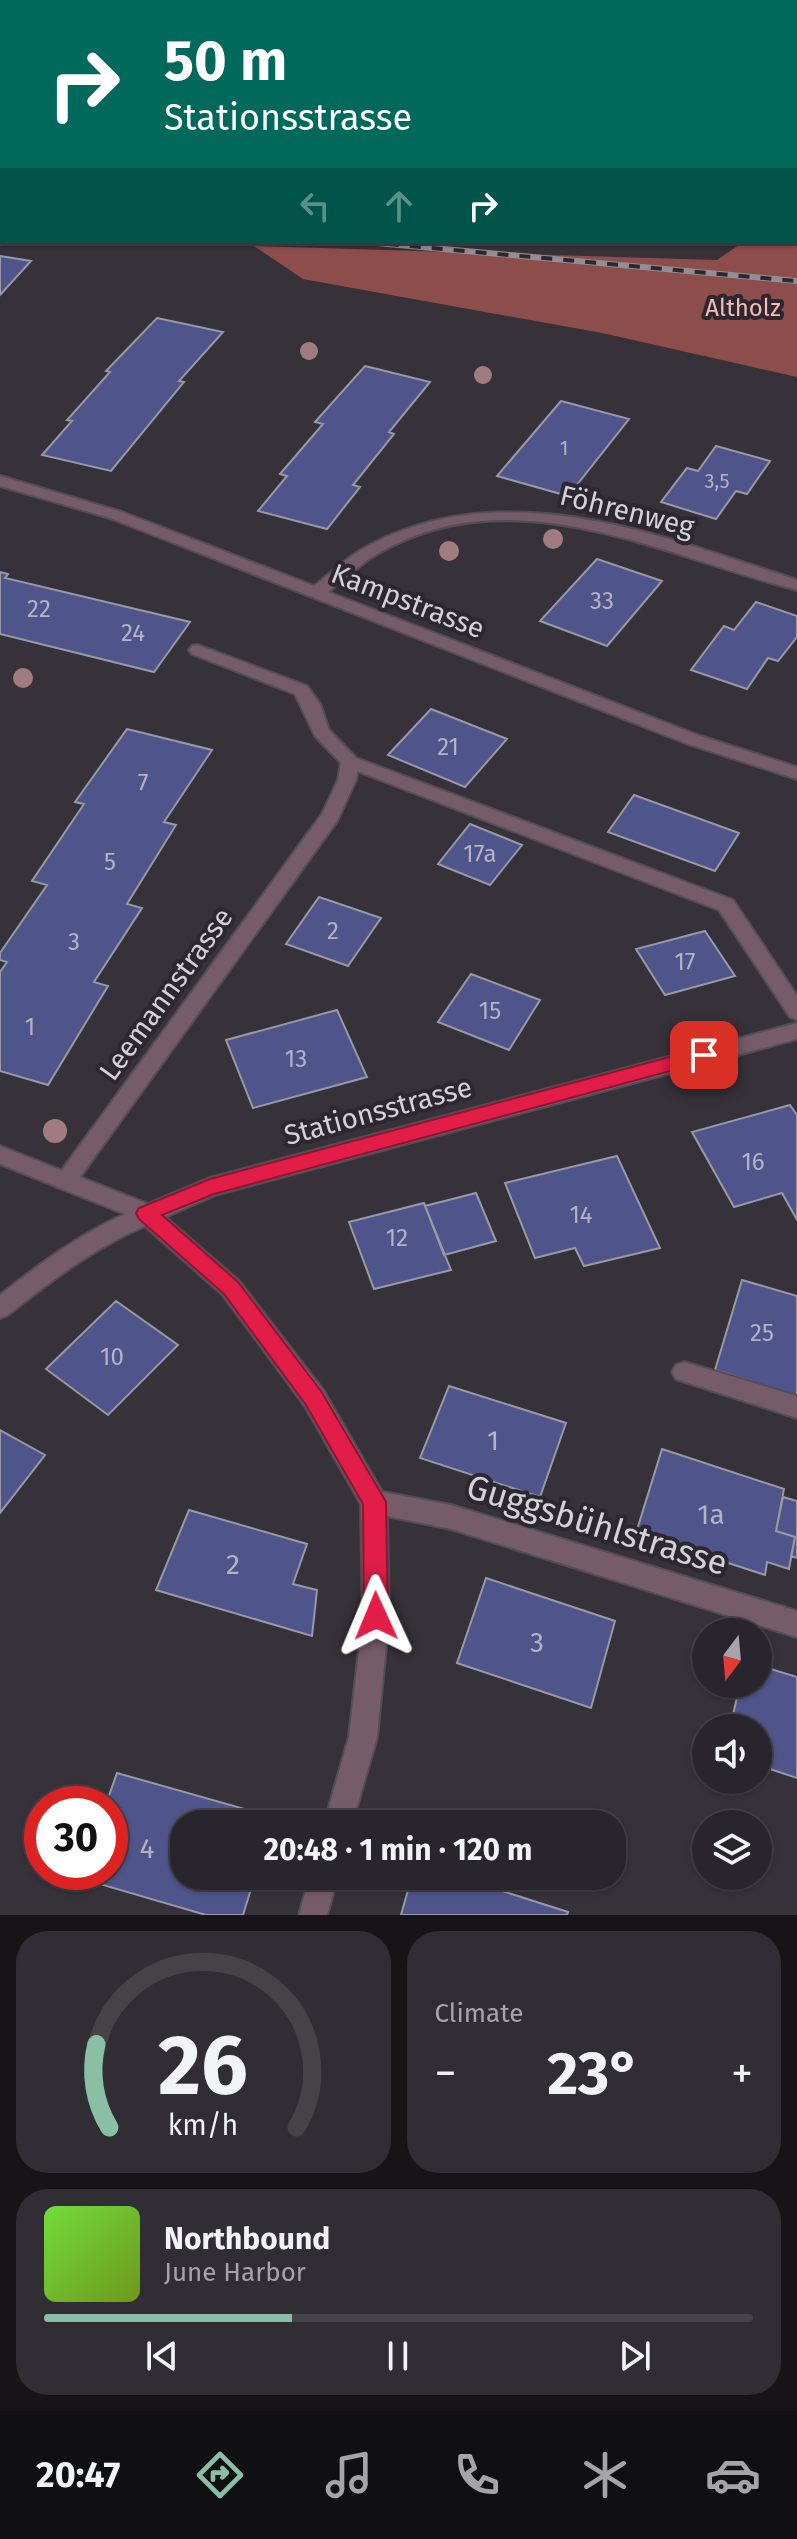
<!DOCTYPE html>
<meta charset="utf-8">
<style>
body{margin:0;font-family:"Fira Sans",sans-serif;background:#312d34;color:#f1f3f6;height:100vh;display:flex;flex-direction:column;font-size:30px;white-space:nowrap}
*{box-sizing:border-box;margin:0}
p{font-size:26px;color:#a5a5a9}
.icon{flex:none;width:44px;height:44px;fill:none;stroke:currentColor;stroke-width:2;stroke-linecap:round;stroke-linejoin:round}
.map{position:relative;height:1915px;overflow:hidden}
.drawer{display:flex;flex-direction:column;gap:16px;padding:16px;background:#171418;flex:1}
.drawer>*{flex:none}
.banner{position:absolute;left:0px;top:0px;width:798px;height:244px;box-shadow:0 2px 6px #0004,0 0 0 2px #454248;background:#00695c;color:#fff;overflow:hidden}
.needle{width:52px;rotate:196deg}
.tools{position:absolute;left:692px;top:1618px;display:grid;gap:16px}
.tools a{display:grid;place-items:center;width:80px;height:80px;border-radius:50%;background:#29252c;box-shadow:0 2px 6px #0004,0 0 0 2px #454248;font-size:40px}
.speed{position:absolute;left:24px;top:1786px;display:flex;gap:16px;font-size:40px;font-weight:700;text-align:center}
.speed>*{display:grid;place-content:center;width:104px;height:104px;border-radius:50%;background:#29252c;box-shadow:0 2px 6px #0004,0 0 0 2px #454248;line-height:1}
.speed .limit{border:12px solid #d22;background:#fff;color:#111}
.pin{position:absolute;display:grid;place-items:center;width:68px;height:68px;color:#fff;margin:-34px;border-radius:16px;box-shadow:0 4px 12px #0006}
.me{position:absolute;width:88px;margin:-44px;rotate:359deg;stroke-linejoin:round;filter:drop-shadow(0 0 6px #0008)}
.turn{display:flex;align-items:center;gap:28px;height:168px;padding:0 32px;font-size:36px}
.turn .icon{width:104px;height:104px;stroke-width:2.5}
.turn b{display:block;font-size:56px;line-height:68px}
.lanes{display:flex;align-items:center;height:76px;padding:0 32px;background:#0003;justify-content:center;gap:40px;direction:ltr}
.lanes .off{opacity:.35}
.big{font-size:60px;font-weight:700;line-height:1.1}
.drawer .widget{flex:1;display:flex;flex-direction:column;justify-content:center;gap:12px;min-width:0;padding:0 28px;border-radius:32px;background:#312d34}
.drawer .dial{align-items:center;gap:0}
.dial svg{height:208px;overflow:visible;fill:none;stroke:#454248;stroke-width:7;stroke-linecap:round;text-anchor:middle}
.dial text{fill:#f1f3f6;stroke:none}
.song{display:flex;align-items:center;gap:24px}
.cover{width:96px;height:96px;border-radius:12px;background:linear-gradient(135deg,hsl(100 70% 55%),hsl(80 70% 35%))}
.played{height:8px;border-radius:4px;background:linear-gradient(90deg,#8abfa5 35%,#454248 35%)}
.keys{display:flex;justify-content:space-around;direction:ltr}
.heat{display:flex;justify-content:space-between;align-items:center;font-size:44px;direction:ltr}
.drawer .tiles{flex:1;display:grid;gap:16px;grid-template-columns:1fr 1fr}
.widget:last-child{grid-column:span 2}
.trip{position:absolute;left:170px;top:1810px;width:456px;height:80px;border-radius:32px;background:#29252c;box-shadow:0 2px 6px #0004,0 0 0 2px #454248;font-weight:700;line-height:80px;text-align:center}
.tabs{display:flex;height:128px;justify-content:space-around;align-items:center;background:#100f12;color:#a5a5a9}
.tabs .icon{width:56px;height:56px}
.tabs .selected{color:#8abfa5}
.tabs b{font-size:36px;color:#f1f3f6}
.map>svg:first-child{display:block}
.forest{fill:#8d4d4b}
.building{fill:#4f548a;stroke:#9799a5;stroke-width:2}
.lines{fill:none;stroke-linecap:round;stroke-linejoin:round}
.lane-casing{stroke:#534e56;stroke-width:4}
.street-casing{stroke:#534e56;stroke-width:4}
.lane{fill:#765c69;fill-rule:evenodd}
.street{fill:#765c69;fill-rule:evenodd}
.rail-casing{stroke:#928e95;stroke-width:6}
.rail{stroke:#2d2730;stroke-width:4;stroke-dasharray:11;stroke-linecap:butt}
.tree{fill:#a17c7f}
.route{fill:#e11d48;stroke:#92132f;stroke-width:2}
.labels{text-anchor:middle;dominant-baseline:central;stroke-width:8;stroke-linejoin:round;paint-order:stroke}
.far-number-label{font-size:20px;fill:#b4b2c4}
.far-park-label{font-size:24px;fill:#f7bab7;stroke:#2d2730}
.number-label{font-size:24px;fill:#b4b2c4}
.street-label{font-size:28px;fill:#d5d1d7;stroke:#2d2730}
.near-number-label{font-size:28px;fill:#b4b2c4}
.near-street-label{font-size:34px;fill:#d5d1d7;stroke:#2d2730}
</style>
<div class="map">
<svg width="797" height="1915" viewBox="0 0 797 1915">
<rect width="100%" height="100%" fill="#37313a"/>
<path class="forest" d="M0 0H797V377L602 333 303 279 254 246 717 260 739 245 721 242H796V2H2L0 173Z"/>
<path class="building" d="M0 256 31 261 0 295Z
M157 318 223 332 179 381 184 382 111 471 42 455 72 421 67 420 110 372 106 371Z
M365 366 430 382 389 432 394 434 353 485 360 487 327 529 258 511 287 476 280 474 323 424 315 422Z
M561 401 629 419 568 496 497 476Z
M716 446 770 461 747 494 736 491 716 519 661 502 687 468 698 471Z
M597 559 662 581 607 646 540 621Z
M0 572 8 574 5 578 190 622 154 672 0 634Z
M756 602 797 616V637L778 661 768 658 747 689 691 670 724 626 734 630Z
M431 709 507 739 465 787 388 755Z
M127 729 212 750 164 822 176 825 127 904 142 908 94 982 108 986 48 1085 0 1071V972L7 962 0 960V953L47 885 32 881 84 804 75 802Z
M634 795 739 833 715 871 608 832Z
M470 824 522 845 490 885 438 864Z
M319 897 381 918 348 966 286 944Z
M705 931 735 976 665 995 636 949Z
M471 974 540 1000 509 1050 438 1022Z
M337 1010 367 1077 253 1108 226 1040Z
M790 1105 797 1115V1220L782 1193 734 1207 692 1132Z
M617 1156 660 1248 584 1266 575 1248 535 1258 505 1183Z
M476 1193 496 1241 444 1255 425 1206Z
M424 1203 451 1270 374 1289 349 1222Z
M742 1280 797 1296V1396L715 1370Z
M116 1301 178 1345 108 1415 46 1369Z
M449 1386 566 1423 540 1497 420 1458Z
M0 1430 45 1455 0 1513Z
M662 1449 784 1489 776 1531 795 1537 789 1569 767 1562 765 1575 636 1533Z
M783 1497 797 1501V1558L791 1556 795 1537 776 1531Z
M189 1510 307 1544 293 1584 317 1590 312 1636 156 1590Z
M486 1578 615 1621 591 1708 457 1663Z
M758 1665 797 1677V1778L758 1765V1728H730L740 1684H758Z
M117 1773 273 1817 271 1824H184V1876H255L243 1915H206L79 1878 82 1872H110V1804H106Z
M412 1876H455L568 1912 567 1915H401Z"/>
<g class="lines">
<g class="lane-casing">
<path id="lane" d="M198 645 307 686 320 704 329 730 356 758 733 900 797 996V1020L790 1017 719 910 344 766 315 736 295 694 192 654 189 650 192 646Z
M0 1146 73 1175 76 1181 73 1187 65 1190 0 1164Z
M684 1362 797 1396V1418L676 1379 672 1372 676 1365Z"/>
</g>
<g class="street-casing">
<path id="street" d="M0 476 122 512 314 586C331 573 348 556 368 546 505 472 661 536 797 580V590C662 556 512 474 377 554 359 565 344 579 328 592L700 736 797 767V779L688 744 110 518 0 486Z
M350 756 359 762 356 780 337 821 80 1177 148 1204 210 1178 797 1023V1039L215 1195 165 1217 239 1281 323 1390 382 1492 451 1505 797 1611V1637L451 1529 387 1516 389 1616 377 1737 352 1824H324L349 1737 363 1616 361 1504 305 1406 223 1295 145 1226C94 1248 52 1280 8 1315L0 1318V1295C40 1264 78 1235 125 1214L57 1187 54 1181 322 814 338 780 341 762Z
M310 1876H338L327 1915H299Z"/>
</g>
<use href="#lane" class="lane"/>
<use href="#street" class="street"/>
<g class="rail-casing">
<path id="rail" d="M366 242 797 281"/>
</g>
<use href="#rail" class="rail"/>
</g>
<g class="tree">
<circle cx="309" cy="351" r="9"/>
<circle cx="483" cy="375" r="9"/>
<circle cx="553" cy="539" r="10"/>
<circle cx="449" cy="551" r="10"/>
<circle cx="23" cy="678" r="10"/>
<circle cx="55" cy="1131" r="12"/>
</g>
<path class="route" d="M704 1048 711 1050 714 1055 711 1060 214 1194 162 1215 238 1282 321 1391 382 1495 386 1502 388 1616 385 1624 376 1627 368 1624 364 1616 363 1504 306 1405 224 1294 139 1219 136 1213 139 1208 210 1179Z"/>
<g class="labels">
<g class="far-number-label">
<text x="564" y="448">1</text>
<text x="717" y="481">3,5</text>
</g>
<g class="far-park-label">
<text x="743" y="308">Altholz</text>
</g>
<g class="number-label">
<text x="602" y="601">33</text>
<text x="39" y="609">22</text>
<text x="133" y="633">24</text>
<text x="448" y="747">21</text>
<text x="143" y="783">7</text>
<text x="480" y="854">17a</text>
<text x="110" y="862">5</text>
<text x="333" y="931">2</text>
<text x="74" y="942">3</text>
<text x="685" y="962">17</text>
<text x="490" y="1011">15</text>
<text x="30" y="1027">1</text>
<text x="296" y="1059">13</text>
<text x="753" y="1162">16</text>
<text x="581" y="1215">14</text>
<text x="397" y="1238">12</text>
<text x="762" y="1333">25</text>
<text x="112" y="1357">10</text>
</g>
<g class="street-label">
<text transform="translate(627 511) rotate(14)">Föhrenweg</text>
<text transform="translate(408 601) rotate(21)">Kampstrasse</text>
<text transform="translate(166 994) rotate(-54)">Leemannstrasse</text>
<text transform="translate(378 1111) rotate(-15)">Stationsstrasse</text>
</g>
<g class="near-number-label">
<text x="493" y="1440">1</text>
<text x="711" y="1514">1a</text>
<text x="233" y="1564">2</text>
<text x="537" y="1642">3</text>
<text x="147" y="1848">4</text>
</g>
<g class="near-street-label">
<text transform="translate(597 1525) rotate(17)">Guggsbühlstrasse</text>
</g>
</g>
</svg>
<div class="tools">
<a><svg class="needle" viewBox="-14 -14 28 28"><path d="M0-13l5 13h-10z" fill="#e53935"/><path d="M0 13l5-13h-10z" fill="#a5a5a9"/></svg></a>
<a><svg class="icon" aria-label="sound" viewBox="0 0 24 24"><path d="M4 9h4l5-4v14l-5-4H4zM17 9q2 3 0 6"/></svg></a>
<a><svg class="icon" aria-label="layers" viewBox="0 0 24 24"><path d="M12 4l9 5-9 5-9-5zM3 14l9 5 9-5"/></svg></a>
</div>
<div class="speed"><div class="limit">30</div></div>
<div class="pin" style="left:704px;top:1055px;background:#d93025"><svg class="icon" aria-label="arrive" viewBox="0 0 24 24"><path d="M6 21V4h12l-3 4 3 4H6"/></svg></div>
<svg class="me" style="left:376px;top:1616px" viewBox="-20 -20 40 40"><path d="M0-17L14 15 0 8-14 15z" fill="#e11d48" stroke="#fff" stroke-width="4"/></svg>
<div class="trip">20:48 · 1 min · 120 m</div>
<div class="banner">
<div class="turn"><svg class="icon" aria-label="right" viewBox="0 0 24 24"><path d="M7 20v-9h11M14 6l5 5-5 5"/></svg><div><b>50 m</b>Stationsstrasse</div></div>
<div class="lanes"><svg class="icon off" aria-label="left" viewBox="0 0 24 24"><path d="M17 20v-9H6M10 6l-5 5 5 5"/></svg><svg class="icon off" aria-label="ahead" viewBox="0 0 24 24"><path d="M12 20V5M6 11l6-6 6 6"/></svg><svg class="icon" aria-label="right" viewBox="0 0 24 24"><path d="M7 20v-9h11M14 6l5 5-5 5"/></svg></div>
</div>
</div>
<section class="drawer">
<div class="tiles">
<div class="widget dial"><svg viewBox="0 0 100 80">
<path d="M14 69A42 42 0 1 1 86 69"/>
<path d="M14 69A42 42 0 0 1 9 37" stroke="#8abfa5"/>
<text x="50" y="56" font-size="32" font-weight="700">26</text>
<text x="50" y="72" font-size="11">km/h</text>
</svg></div>
<div class="widget"><p>Climate</p>
<div class="heat"><a>−</a><b class="big">23°</b><a>+</a></div>
</div>
<div class="widget">
<div class="song"><i class="cover"></i><div><b>Northbound</b><p>June Harbor</p></div></div>
<div class="played"></div>
<div class="keys"><svg class="icon" aria-label="previous" viewBox="0 0 24 24"><path d="M18 5L8 12l10 7zM5 5v14"/></svg><svg class="icon" aria-label="pause" viewBox="0 0 24 24"><path d="M8 5v14M16 5v14"/></svg><svg class="icon" aria-label="next" viewBox="0 0 24 24"><path d="M6 5l10 7-10 7zM19 5v14"/></svg></div>
</div>
</div>
</section>
<nav class="tabs">
<b>20:47</b>
<svg class="icon selected" aria-label="directions" viewBox="0 0 24 24"><path d="M12 3l9 9-9 9-9-9zM9 14v-3h6M13 9l2 2-2 2"/></svg>
<svg class="icon" aria-label="music" viewBox="0 0 24 24"><path d="M9 18V5l10-2v13"/><circle cx="6" cy="18" r="3"/><circle cx="16" cy="16" r="3"/></svg>
<svg class="icon" aria-label="phone" viewBox="0 0 24 24"><path d="M5 4h4l2 5-3 2q2 4 5 5l2-3 5 2v4C11 20 4 13 5 4z"/></svg>
<svg class="icon" aria-label="climate" viewBox="0 0 24 24"><path d="M12 3v18M4 7l16 10M4 17L20 7"/></svg>
<svg class="icon" aria-label="car" viewBox="0 0 24 24"><path d="M5 17H2v-5l4-1 3-4h7l3 4 3 1v5h-3M9 17h6M6 11h13"/><circle cx="7" cy="17" r="2"/><circle cx="17" cy="17" r="2"/></svg>
</nav>
